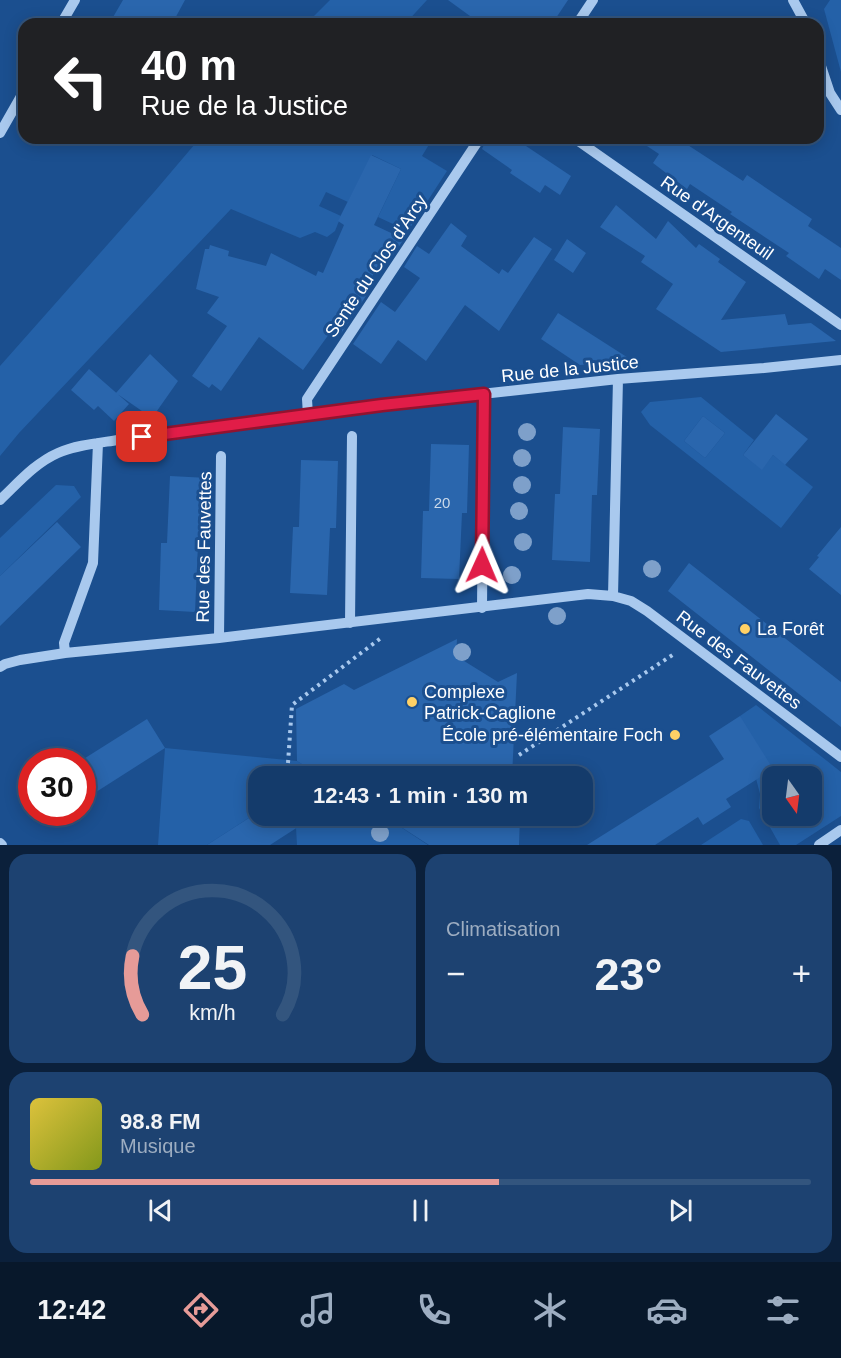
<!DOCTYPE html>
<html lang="fr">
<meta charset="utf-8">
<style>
body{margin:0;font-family:Arial,sans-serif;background:#1d4271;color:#f1f3f6;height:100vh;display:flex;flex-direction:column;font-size:22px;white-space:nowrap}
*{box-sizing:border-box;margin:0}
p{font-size:20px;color:#9dadc1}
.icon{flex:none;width:33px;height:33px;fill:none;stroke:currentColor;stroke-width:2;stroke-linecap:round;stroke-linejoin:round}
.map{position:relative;height:845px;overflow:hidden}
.side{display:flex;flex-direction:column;gap:9px;padding:9px;background:#0b203b;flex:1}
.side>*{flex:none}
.top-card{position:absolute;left:18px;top:18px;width:806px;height:126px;border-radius:18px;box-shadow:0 3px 15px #0003,0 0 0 2px #33557e;background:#202124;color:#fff;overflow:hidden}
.needle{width:39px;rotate:166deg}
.controls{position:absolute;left:762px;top:766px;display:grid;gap:12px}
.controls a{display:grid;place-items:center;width:60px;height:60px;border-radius:12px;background:#143b6b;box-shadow:0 3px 15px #0003,0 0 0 2px #33557e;font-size:30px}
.speed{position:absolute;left:18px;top:748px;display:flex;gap:12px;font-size:30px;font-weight:700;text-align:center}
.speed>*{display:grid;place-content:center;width:78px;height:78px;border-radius:50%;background:#143b6b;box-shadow:0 3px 15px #0003,0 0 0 2px #33557e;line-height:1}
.speed .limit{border:9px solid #d22;background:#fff;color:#111}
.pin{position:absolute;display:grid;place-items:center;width:51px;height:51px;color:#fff;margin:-26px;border-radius:12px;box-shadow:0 3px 9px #0006}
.me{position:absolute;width:66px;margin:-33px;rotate:1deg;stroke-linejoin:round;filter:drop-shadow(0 0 4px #0008)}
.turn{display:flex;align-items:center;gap:21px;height:126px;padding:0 24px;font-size:27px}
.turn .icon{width:78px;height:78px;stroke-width:2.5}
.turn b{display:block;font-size:42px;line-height:51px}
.big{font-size:45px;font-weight:700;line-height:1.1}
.side .card{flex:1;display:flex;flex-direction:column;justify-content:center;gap:9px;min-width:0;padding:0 21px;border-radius:18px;background:#1d4271}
.side .dial{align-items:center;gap:0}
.dial svg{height:156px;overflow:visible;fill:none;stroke:#33557e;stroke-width:7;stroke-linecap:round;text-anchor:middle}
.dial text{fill:#f1f3f6;stroke:none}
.song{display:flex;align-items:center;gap:18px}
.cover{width:72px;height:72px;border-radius:9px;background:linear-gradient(135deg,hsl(50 70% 55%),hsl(70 70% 35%))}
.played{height:6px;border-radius:3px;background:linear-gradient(90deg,#e69b98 60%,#33557e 60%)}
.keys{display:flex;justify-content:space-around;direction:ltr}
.heat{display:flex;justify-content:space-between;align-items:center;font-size:33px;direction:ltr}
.side .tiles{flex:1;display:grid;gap:9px;grid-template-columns:1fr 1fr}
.card:last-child{grid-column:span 2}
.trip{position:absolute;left:248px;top:766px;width:345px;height:60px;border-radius:18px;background:#143b6b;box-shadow:0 3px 15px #0003,0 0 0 2px #33557e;font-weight:700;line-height:60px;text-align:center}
.tab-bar{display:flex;height:96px;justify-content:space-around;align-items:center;background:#08182b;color:#9dadc1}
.tab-bar .icon{width:42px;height:42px}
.tab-bar .active{color:#e69b98}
.tab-bar b{font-size:27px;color:#f1f3f6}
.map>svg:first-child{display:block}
.green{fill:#2461a8;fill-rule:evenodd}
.building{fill:#2a66ad}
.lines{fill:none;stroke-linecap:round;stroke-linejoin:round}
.path{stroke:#a9c9ee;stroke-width:4;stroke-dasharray:3 4.5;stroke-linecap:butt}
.minor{stroke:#a9c9ee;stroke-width:10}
.tree{fill:#7ea0ca}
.route-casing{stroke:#92132f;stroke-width:15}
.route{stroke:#e11d48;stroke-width:10}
.poi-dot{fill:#ffd166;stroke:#1b4f8f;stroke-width:2}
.labels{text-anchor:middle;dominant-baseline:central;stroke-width:6;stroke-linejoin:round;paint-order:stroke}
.number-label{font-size:15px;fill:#cad9ea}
.street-label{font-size:18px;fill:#fff;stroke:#1b4f8f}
.poi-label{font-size:18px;fill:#fff;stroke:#1b4f8f;text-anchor:start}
</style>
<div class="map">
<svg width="841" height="845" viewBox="0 0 841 845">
<rect width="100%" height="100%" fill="#1b4f8f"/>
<path class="green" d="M330 0H427L405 24H306Z
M830 0H841V72L824 9Z
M200 138H433L422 156 447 171 408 231 378 217 401 169 372 155 348 202 326 192 319 206 341 216 335 231 327 237 315 232 300 238 231 209 19 433 0 456V366L155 191Z
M701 397 754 440 743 455 762 469 773 455 813 487 781 528 650 425 641 412 650 402ZM703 416 725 433 705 458 684 441Z
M56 485 74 486 81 497 0 576V538Z
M756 705 841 772V816L796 845H780L759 808 760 794 740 716ZM772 777H812V816H772Z
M165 748 297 761 323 777H258V812L207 845H158Z
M288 816H384L428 845H297L296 828Z
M741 819 749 821 763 845H701Z"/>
<path class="building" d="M123 0H185L172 24H109Z
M448 0H568L552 24H481Z
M487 138H514L571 176 560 195 545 185 540 193 510 173 512 170 482 149Z
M635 138H677L743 181 747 175 812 219 808 226 841 248V280L825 269 819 279 786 256 789 253 730 214 732 212 690 184 687 189 653 163 659 154Z
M371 155 401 169 374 225 404 239 391 258 384 253 365 291 368 293 340 335 332 330 303 370 259 337 221 391 212 384 209 388 192 376 227 326 207 313 219 297 196 289 205 249H209L210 245 229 251 228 256 266 266 271 253 316 276 318 271 323 273 344 225 338 221Z
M616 205 656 239 668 221 696 248 699 244 720 259 718 262 746 282 721 320 785 314 788 325 811 323 836 341 721 352 656 309 673 284 641 262 645 256 600 227Z
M451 223 467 236 461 246 499 274 502 269 508 273 534 237 552 249 499 331 465 305 426 361 398 340 381 364 353 344 381 302 395 312 420 278 404 267 417 246 429 254Z
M567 239 586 253 573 273 554 260Z
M558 313 633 361 580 365 541 339Z
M150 354 178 381 152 418 116 393Z
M89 369 129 404 114 421 98 406 94 410 71 390Z
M776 414 808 439 785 465 773 455 762 470 743 455Z
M703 416 725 433 705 458 684 441Z
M563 427 600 429 597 495H592L590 562 552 560 555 494H560Z
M431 444 469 445 467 513H462L459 579 421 578 423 511H429Z
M301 460 338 461 336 528H330L327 595 290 593 293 527H299Z
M170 476 208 478 204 544H198L195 612 159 610 161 543H167Z
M57 522 81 547 0 626V576Z
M841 527V595L809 569 819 557 817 556Z
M689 563 841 682V727L668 591Z
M457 639 456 656 498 682 517 673 512 777H323L297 761 296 709 344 684 354 690Z
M740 716 773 769 726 799 731 807 703 825 698 817 655 845H587L724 759 709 736Z
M147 719 165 748 82 801V760Z
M252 816H315L270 845H207Z
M384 816H520L519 845H429Z"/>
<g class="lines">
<path class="path" d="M519 755 674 654
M288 763 292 705 381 638"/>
<path class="minor" d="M793 0 806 24
M61 24 75 0
M577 24 593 0
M818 57 830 93 841 110
M0 133 24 91
M574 138 841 325
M308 415 307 399 480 138
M0 500C18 483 35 463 58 453 76 445 99 443 118 440L382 405 618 379 764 368 841 360
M613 596 618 379
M482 608 484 394
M350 623 352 436
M219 638 221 456
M65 653 64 643 93 563 98 443
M0 667 5 664 20 660 65 653 219 638 588 594 613 596 631 601 647 611 841 757
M0 843 2 845
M819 845 841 830"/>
</g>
<g class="tree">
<circle cx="527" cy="432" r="9"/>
<circle cx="522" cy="458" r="9"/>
<circle cx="522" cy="485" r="9"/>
<circle cx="519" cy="511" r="9"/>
<circle cx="523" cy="542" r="9"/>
<circle cx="652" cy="569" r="9"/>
<circle cx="512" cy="575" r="9"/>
<circle cx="557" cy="616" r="9"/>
<circle cx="462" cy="652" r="9"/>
<circle cx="380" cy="833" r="9"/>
</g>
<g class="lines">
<g class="route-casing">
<path id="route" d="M142 437 382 405 484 394 482 565"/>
</g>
<use href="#route" class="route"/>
</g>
<g class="poi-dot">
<circle cx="745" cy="629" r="6"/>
<circle cx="412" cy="702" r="6"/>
<circle cx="675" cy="735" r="6"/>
</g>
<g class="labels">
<g class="number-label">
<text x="442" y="502">20</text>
</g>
<g class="street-label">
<text transform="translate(717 218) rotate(35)">Rue d'Argenteuil</text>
<text transform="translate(376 266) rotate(-56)">Sente du Clos d'Arcy</text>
<text transform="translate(570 369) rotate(-6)">Rue de la Justice</text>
<text transform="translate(204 547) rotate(-89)">Rue des Fauvettes</text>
<text transform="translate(739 660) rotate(37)">Rue des Fauvettes</text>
</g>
<g class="poi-label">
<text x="757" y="629">La Forêt</text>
<text x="424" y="692">Complexe<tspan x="424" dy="21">Patrick-Caglione</tspan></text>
<text x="663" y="735" text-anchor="end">École pré-élémentaire Foch</text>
</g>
</g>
</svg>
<div class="controls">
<a><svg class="needle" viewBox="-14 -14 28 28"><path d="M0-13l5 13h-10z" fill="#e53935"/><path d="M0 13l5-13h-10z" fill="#9dadc1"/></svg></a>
</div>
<div class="speed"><div class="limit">30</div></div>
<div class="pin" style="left:142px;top:437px;background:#d93025"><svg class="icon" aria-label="arrive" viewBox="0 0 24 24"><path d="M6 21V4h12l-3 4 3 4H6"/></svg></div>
<svg class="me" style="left:482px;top:565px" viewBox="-20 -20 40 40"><path d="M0-17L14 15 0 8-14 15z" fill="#e11d48" stroke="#fff" stroke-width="4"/></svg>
<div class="trip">12:43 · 1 min · 130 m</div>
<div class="top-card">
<div class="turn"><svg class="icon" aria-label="left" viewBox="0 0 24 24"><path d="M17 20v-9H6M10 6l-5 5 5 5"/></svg><div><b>40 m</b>Rue de la Justice</div></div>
</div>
</div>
<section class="side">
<div class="tiles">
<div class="card dial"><svg viewBox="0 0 100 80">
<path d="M14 69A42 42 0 1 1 86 69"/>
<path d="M14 69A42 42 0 0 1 9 39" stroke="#e69b98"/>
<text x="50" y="56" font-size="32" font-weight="700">25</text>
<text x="50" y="72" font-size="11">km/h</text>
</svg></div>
<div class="card"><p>Climatisation</p>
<div class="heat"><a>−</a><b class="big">23°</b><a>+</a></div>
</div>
<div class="card">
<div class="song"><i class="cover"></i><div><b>98.8 FM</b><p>Musique</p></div></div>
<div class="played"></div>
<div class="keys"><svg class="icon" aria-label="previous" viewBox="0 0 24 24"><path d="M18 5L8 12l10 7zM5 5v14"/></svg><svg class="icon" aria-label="pause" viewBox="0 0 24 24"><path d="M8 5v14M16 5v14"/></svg><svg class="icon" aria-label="next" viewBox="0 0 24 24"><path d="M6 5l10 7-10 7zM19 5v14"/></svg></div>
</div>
</div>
</section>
<nav class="tab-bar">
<b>12:42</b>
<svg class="icon active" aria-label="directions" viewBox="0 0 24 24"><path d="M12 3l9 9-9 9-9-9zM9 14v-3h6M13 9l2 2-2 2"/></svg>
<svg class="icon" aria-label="music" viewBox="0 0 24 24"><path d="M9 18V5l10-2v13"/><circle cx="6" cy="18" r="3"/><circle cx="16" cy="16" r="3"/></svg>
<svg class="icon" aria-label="phone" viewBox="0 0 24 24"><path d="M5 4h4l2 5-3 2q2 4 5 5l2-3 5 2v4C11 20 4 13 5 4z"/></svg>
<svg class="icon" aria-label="climate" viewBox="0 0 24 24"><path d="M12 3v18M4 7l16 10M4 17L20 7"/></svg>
<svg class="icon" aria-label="car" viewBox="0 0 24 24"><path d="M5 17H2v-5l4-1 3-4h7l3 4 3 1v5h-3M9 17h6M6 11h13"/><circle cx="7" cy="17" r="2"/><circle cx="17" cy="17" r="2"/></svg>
<svg class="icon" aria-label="filters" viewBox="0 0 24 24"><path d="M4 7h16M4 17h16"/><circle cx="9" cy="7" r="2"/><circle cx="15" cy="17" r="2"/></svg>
</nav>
